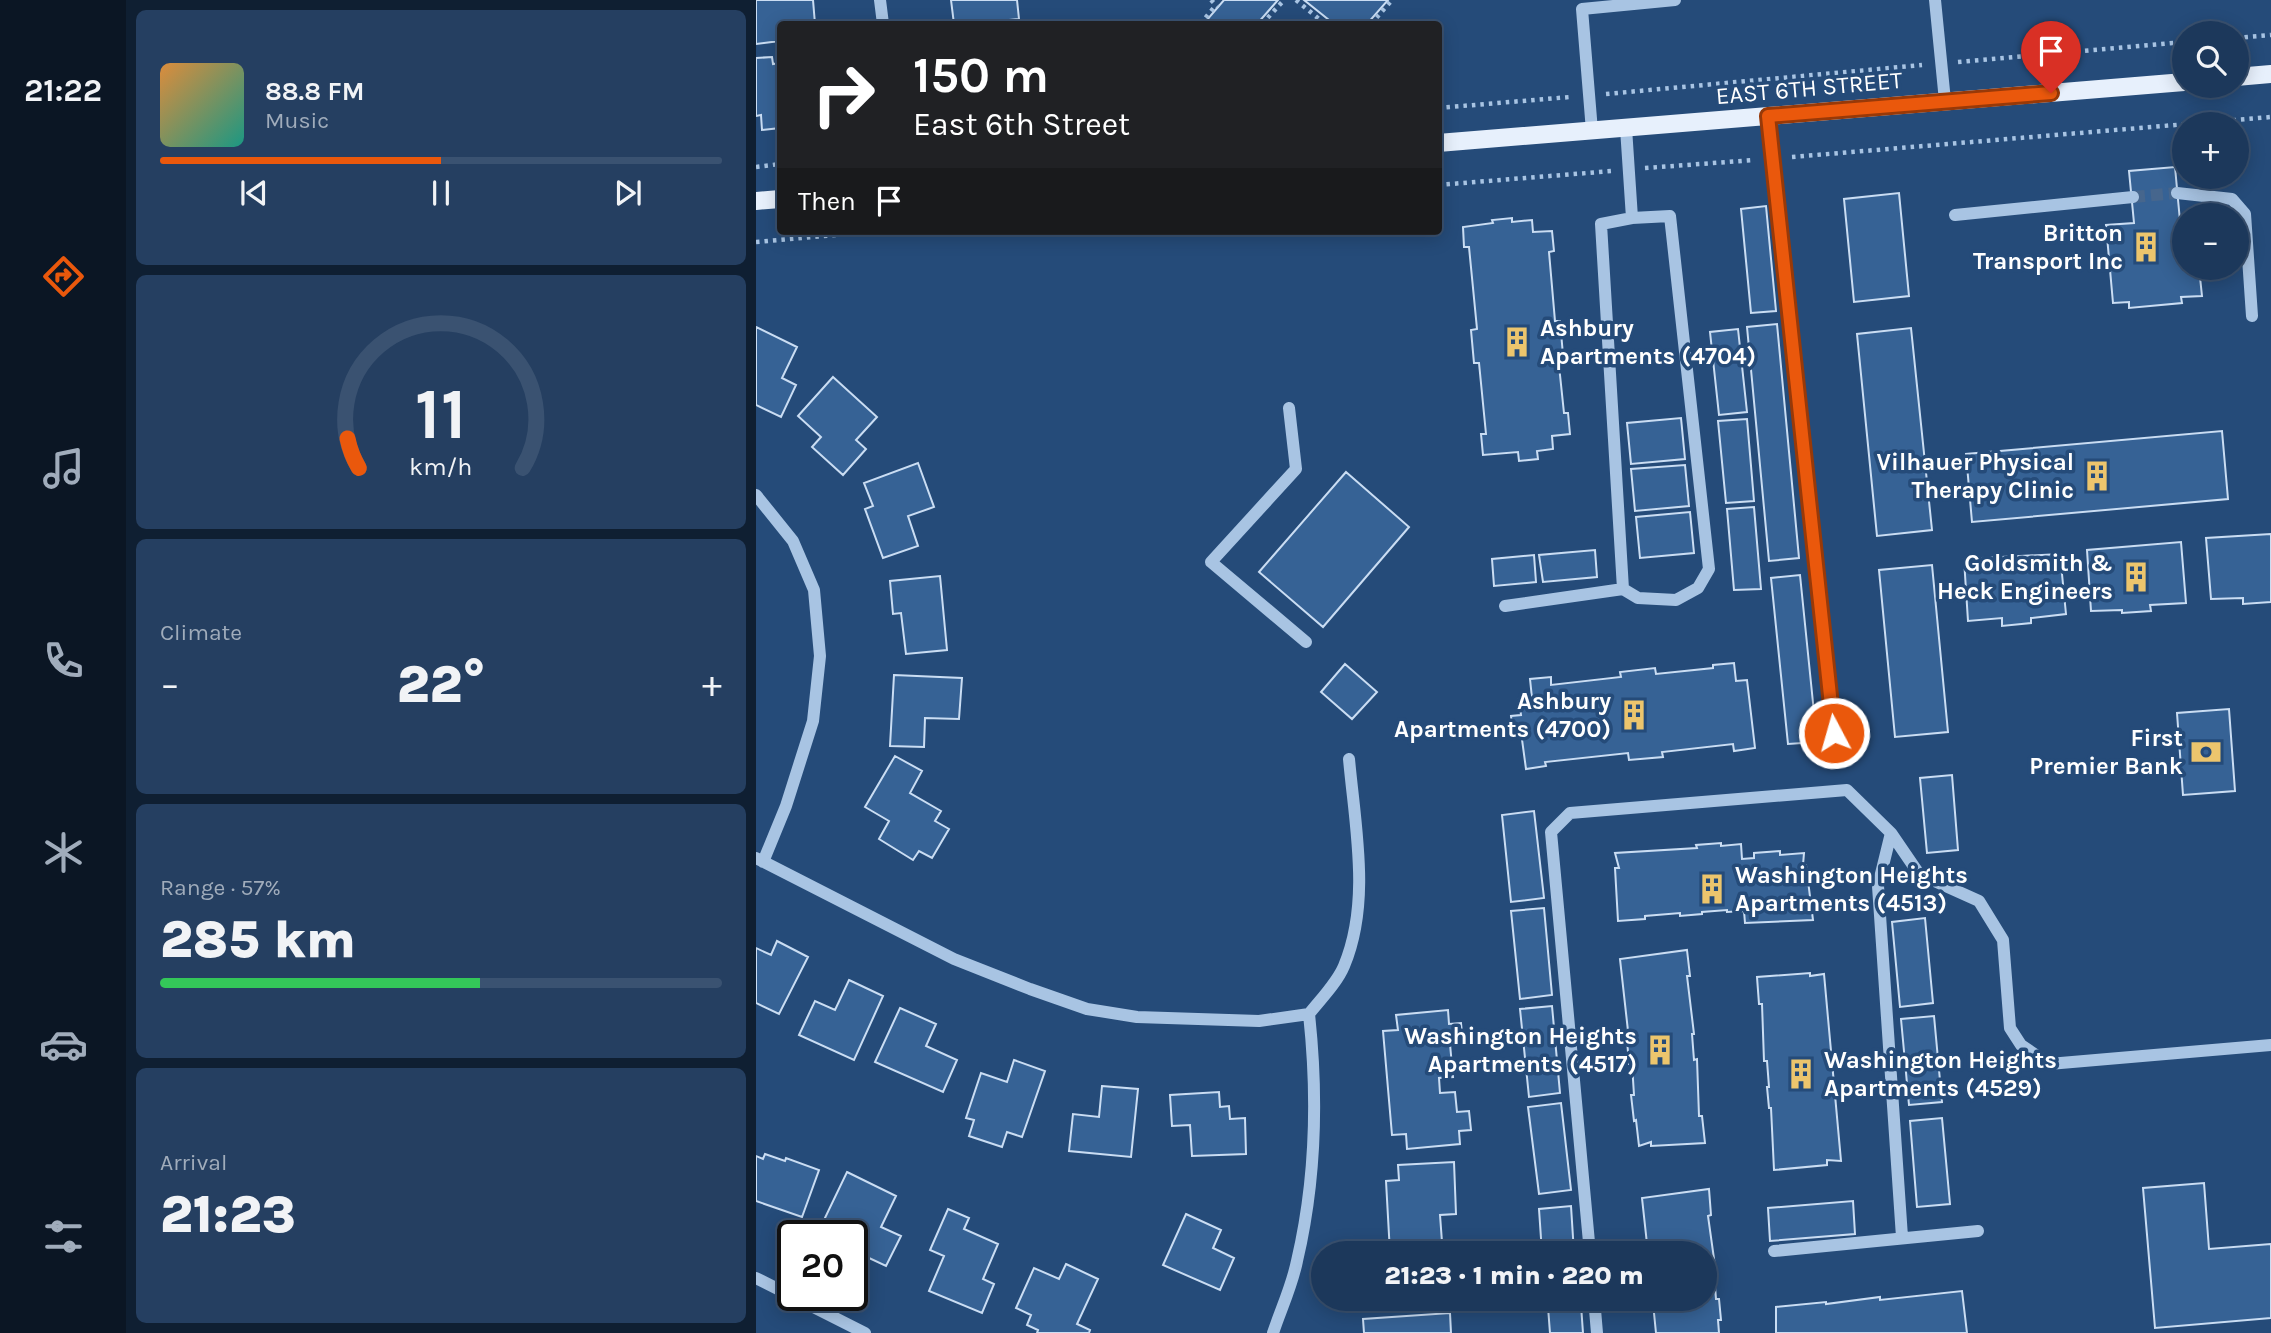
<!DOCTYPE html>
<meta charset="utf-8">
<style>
body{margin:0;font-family:Karla,sans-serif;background:#253f61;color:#f1f3f6;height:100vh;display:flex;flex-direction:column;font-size:26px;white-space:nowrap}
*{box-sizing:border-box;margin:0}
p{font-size:23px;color:#a0acbb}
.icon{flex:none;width:38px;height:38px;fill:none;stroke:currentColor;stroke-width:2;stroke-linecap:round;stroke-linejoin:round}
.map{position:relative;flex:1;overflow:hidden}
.drawer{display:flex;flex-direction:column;gap:10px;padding:10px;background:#0f1f32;width:630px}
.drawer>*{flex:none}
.guide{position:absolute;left:21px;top:21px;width:665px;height:214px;border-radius:7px;box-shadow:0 4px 18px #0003,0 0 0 2px #3a5271;background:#202124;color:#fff;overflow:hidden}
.controls{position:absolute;left:1416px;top:21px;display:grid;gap:14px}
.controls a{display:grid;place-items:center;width:77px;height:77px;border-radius:50%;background:#1c385b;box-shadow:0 4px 18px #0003,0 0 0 2px #3a5271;font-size:35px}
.speed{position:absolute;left:21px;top:1220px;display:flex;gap:14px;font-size:35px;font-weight:700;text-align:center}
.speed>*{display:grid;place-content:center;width:91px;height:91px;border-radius:50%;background:#1c385b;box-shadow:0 4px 18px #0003,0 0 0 2px #3a5271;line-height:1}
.speed .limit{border:4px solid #111;border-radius:10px;background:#fff;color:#111}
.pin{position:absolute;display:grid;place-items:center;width:60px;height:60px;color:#fff;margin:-72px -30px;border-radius:50% 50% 50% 0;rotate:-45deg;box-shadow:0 0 7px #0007}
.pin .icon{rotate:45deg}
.me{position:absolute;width:77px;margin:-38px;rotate:354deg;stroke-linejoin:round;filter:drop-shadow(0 0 5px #0008)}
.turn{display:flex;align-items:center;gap:24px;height:147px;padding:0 21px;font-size:32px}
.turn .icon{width:91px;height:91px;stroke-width:2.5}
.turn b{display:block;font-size:49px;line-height:60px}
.then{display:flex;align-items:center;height:66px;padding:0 21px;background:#0003;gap:14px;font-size:26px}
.big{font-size:52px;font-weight:800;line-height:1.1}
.drawer .tile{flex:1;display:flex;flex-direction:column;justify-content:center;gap:10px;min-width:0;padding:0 24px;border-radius:10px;background:#253f61}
.drawer .dial{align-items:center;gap:0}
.dial svg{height:182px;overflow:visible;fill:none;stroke:#3a5271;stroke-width:7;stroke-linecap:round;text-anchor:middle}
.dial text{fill:#f1f3f6;stroke:none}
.song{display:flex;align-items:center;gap:21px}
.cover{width:84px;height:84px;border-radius:10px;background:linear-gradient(135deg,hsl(30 70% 55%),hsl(170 70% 35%))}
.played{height:7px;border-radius:4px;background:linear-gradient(90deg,#ea580c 50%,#3a5271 50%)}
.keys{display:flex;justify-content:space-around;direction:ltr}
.heat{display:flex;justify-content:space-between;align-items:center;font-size:38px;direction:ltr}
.charge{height:10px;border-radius:5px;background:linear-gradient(90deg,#34c759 57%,#3a5271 0)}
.trip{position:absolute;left:555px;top:1241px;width:406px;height:70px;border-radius:35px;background:#1c385b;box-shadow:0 4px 18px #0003,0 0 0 2px #3a5271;font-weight:800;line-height:70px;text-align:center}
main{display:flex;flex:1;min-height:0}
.tab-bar{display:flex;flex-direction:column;width:126px;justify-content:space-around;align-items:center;background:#0b1624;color:#a0acbb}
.tab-bar .icon{width:49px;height:49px}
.tab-bar .active{color:#ea580c}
.tab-bar b{font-size:32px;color:#f1f3f6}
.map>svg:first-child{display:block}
.building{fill:#366295;stroke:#caddf3;stroke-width:2}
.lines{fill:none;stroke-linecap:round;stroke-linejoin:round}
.minor-tunnel{stroke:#46668d;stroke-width:12;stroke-dasharray:12 6;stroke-linecap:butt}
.path{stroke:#a8c4e3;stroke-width:4.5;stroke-dasharray:3.5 5;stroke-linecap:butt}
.minor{stroke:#a8c4e3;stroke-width:12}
.major{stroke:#e7f0fc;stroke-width:18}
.route-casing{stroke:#983908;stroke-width:18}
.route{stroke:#ea580c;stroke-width:12}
.labels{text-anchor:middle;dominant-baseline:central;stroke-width:7;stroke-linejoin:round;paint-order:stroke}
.street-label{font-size:24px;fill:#fff;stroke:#254b79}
.poi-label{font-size:24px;font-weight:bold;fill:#fff;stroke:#254b79;text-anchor:end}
</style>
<main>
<nav class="tab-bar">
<b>21:22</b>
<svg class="icon active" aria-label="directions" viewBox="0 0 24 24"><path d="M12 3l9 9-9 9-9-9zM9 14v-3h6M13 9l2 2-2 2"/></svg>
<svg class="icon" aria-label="music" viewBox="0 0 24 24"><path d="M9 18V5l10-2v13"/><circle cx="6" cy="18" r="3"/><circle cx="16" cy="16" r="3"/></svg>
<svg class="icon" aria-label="phone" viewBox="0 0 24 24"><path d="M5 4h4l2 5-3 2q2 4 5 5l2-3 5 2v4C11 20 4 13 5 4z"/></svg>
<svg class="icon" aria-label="climate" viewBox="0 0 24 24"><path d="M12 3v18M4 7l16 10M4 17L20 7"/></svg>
<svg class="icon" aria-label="car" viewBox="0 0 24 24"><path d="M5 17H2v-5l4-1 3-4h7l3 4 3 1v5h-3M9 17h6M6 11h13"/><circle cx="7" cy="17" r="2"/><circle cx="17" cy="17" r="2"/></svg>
<svg class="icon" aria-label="filters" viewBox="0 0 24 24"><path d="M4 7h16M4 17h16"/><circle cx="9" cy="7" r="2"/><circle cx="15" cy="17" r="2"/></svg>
</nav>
<section class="drawer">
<div class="tile">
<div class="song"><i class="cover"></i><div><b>88.8 FM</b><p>Music</p></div></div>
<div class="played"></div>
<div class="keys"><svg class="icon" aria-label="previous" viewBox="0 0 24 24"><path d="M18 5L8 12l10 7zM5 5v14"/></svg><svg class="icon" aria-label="pause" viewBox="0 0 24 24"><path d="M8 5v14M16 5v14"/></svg><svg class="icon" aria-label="next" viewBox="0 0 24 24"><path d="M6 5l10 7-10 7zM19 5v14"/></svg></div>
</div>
<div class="tile dial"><svg viewBox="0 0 100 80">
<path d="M14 69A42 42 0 1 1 86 69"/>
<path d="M14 69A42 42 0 0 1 9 56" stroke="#ea580c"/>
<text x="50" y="56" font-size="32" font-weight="700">11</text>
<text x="50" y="72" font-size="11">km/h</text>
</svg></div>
<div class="tile"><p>Climate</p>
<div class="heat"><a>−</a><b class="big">22°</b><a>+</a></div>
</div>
<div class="tile"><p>Range · 57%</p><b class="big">285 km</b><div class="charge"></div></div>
<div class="tile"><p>Arrival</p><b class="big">21:23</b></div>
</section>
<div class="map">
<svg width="1515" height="1333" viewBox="0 0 1515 1333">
<rect width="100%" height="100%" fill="#254b79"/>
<path class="building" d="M0 0H57L59 24H24V45V41L0 44Z
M195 0H261L263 19 234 22 235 24H198Z
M468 0H522L501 24H454L450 21Z
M548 0H632L611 24 605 21 601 24H592L589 21 586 24H578Z
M16 57 17 64 24 63V128L6 130 5 115 0 116V58Z
M1419 167 1424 221H1428V268H1443L1446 296 1425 297 1426 303 1373 308V302L1357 303 1350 225 1378 223 1373 171Z
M1143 193 1153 296 1098 302 1088 199Z
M1010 206 1020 311 995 313 985 209Z
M756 218V222L776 220 777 232 796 231 798 251 793 252 799 321H804L807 355 802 356 808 413H812L814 434 796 436 797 449 781 451 782 459 763 461 762 452 727 455 725 434H730L723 363H718L715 330 721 329 713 247H708L707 227 737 223 736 220Z
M1021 324 1043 558 1013 561 991 327Z
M0 327 41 347 26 378 40 385 25 417 0 405Z
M1155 328 1176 530 1121 536 1101 334Z
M982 329 991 412 963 415 954 332Z
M77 377 121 417 100 440 110 449 87 475 56 447 65 437 42 416Z
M925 418 929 459 875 464 871 423Z
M991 419 998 501 970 503 962 421Z
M1466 431 1472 499 1216 522 1210 454Z
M162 463 178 507 152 516 162 546 127 558 109 509 117 506 108 483Z
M929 465 933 506 879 511 875 469Z
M590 472 653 527 567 627 503 572Z
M998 507 1005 589 978 590 971 509Z
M934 512 938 553 884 558 880 517Z
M1515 534V602L1487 604V598L1455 599 1450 538Z
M1425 542 1430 603 1394 605 1395 611 1366 613V610L1335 611 1331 550Z
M839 550 841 577 787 582 783 555Z
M1304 554 1310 614 1275 618V623L1246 626V618L1212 621 1208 559Z
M778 555 780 582 738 586 736 559Z
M1176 565 1192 732 1139 737 1123 570Z
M1044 575 1061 742 1032 744 1015 578Z
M184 576 191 650 150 654 145 613 137 614 134 581Z
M978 663 980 681 991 680 999 748 978 751 977 744 906 752 907 757 873 760 872 753 789 762 790 766 770 769 765 732 757 733 755 716 765 715 763 699 776 698 774 679 795 677V685L865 677 864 672 899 668 900 674 957 668V665Z
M589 664 621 692 596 719 565 692Z
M138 675 206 678 203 719 169 718 168 747 134 746Z
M1473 709 1479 791 1427 795 1421 713Z
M139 756 166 771 154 793 185 811 179 821 193 829 176 858 163 851 157 860 123 839 133 821 109 807Z
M1196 775 1202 850 1171 853 1164 778Z
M778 811 788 898 755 902 746 815Z
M965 843V846L985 844 986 859 998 858V853L1024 851V855L1048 853 1047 865H1050L1057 920 989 923 988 911 971 912V910L946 912V914L924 916V913L889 916V919L862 921 859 868H863L859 853 941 848 940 845Z
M788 908 796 995 764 999 755 911Z
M1169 918 1177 1003 1144 1007 1136 922Z
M21 941 52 957 23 1014 0 1003V948L15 955Z
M931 950 934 976H931L938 1034H936L938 1060 941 1059 943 1116H946L949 1143 895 1146V1142L883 1146 880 1120 878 1121 875 1095H878L876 1064H873L871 1040H873L864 959Z
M1054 973V976L1068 974 1085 1161 1071 1160V1165L1018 1170 1015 1108H1013L1011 1087H1013L1011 1061H1008L1006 1004H1003L1001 977Z
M93 980 127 996 98 1060 43 1035 59 1001 79 1010Z
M796 1006 804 1093 773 1097 764 1009Z
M144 1008 180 1024 170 1046 201 1060 187 1092 119 1062Z
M692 1010 693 1024 705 1023 707 1043 694 1044 697 1077 683 1078 684 1093 699 1092 701 1112 713 1111 715 1130 703 1131 704 1144 651 1149 650 1134 636 1135 627 1031 642 1030 640 1015Z
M1178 1016 1186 1102 1153 1105 1145 1019Z
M258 1060 289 1071 266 1137 251 1132 246 1147 213 1136 218 1120 210 1118 225 1073 251 1082Z
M346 1086 382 1089 375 1157 313 1151 317 1114 343 1117Z
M463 1092 464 1107 473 1106 474 1119 489 1118 490 1154 436 1156 434 1125 416 1126 414 1095Z
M805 1103 815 1190 783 1194 772 1107Z
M1186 1118 1194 1204 1161 1207 1154 1121Z
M9 1154 29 1161 30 1158 63 1170 46 1217 0 1201V1156L7 1159Z
M698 1162 700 1214 684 1215 686 1242 709 1241 710 1253H634L630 1181 643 1180 642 1165Z
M91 1172 140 1196 125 1227 145 1236 130 1266 96 1250V1236H81L84 1230 67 1222Z
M1448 1183 1453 1249 1515 1244V1318L1399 1328 1387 1188Z
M953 1189 955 1215 952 1216 960 1273H958L960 1299H963L965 1320H962L963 1333H900L897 1303 895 1304 894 1298H948V1253H892L886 1198Z
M1097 1201 1099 1234 1014 1241 1012 1208Z
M815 1206 818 1253H786L783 1209Z
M192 1209 213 1218 208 1229 242 1244 227 1279 238 1284 226 1313 173 1291 188 1256 174 1250Z
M430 1214 465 1230 457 1248 478 1258 464 1290 407 1265Z
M310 1264 342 1279 321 1324 334 1330 333 1333H281L282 1330 271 1325 275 1315 260 1308 278 1268 303 1279Z
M1206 1291 1211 1333H1020V1307L1070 1302V1304L1124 1297V1300Z
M825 1305 827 1333H794L792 1307Z
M694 1313 695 1333H608L607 1319Z"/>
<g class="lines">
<path class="minor-tunnel" d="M1377 197 1421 193"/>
<path class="path" d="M455 0 462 7
M540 0 569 24
M448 24 446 22 460 5
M506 24 528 0
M615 24 636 0
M1480 38 1515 35
M1202 62 1428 42
M850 94 1166 65
M682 108 814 97
M1036 157 1515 117
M0 167 24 164
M889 168 999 160
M682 185 856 171
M0 242 125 231"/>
<path class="minor" d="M124 0 127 24
M1179 0 1189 101
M1012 116 1078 733
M870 128 876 218 845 224 867 589 882 598 920 600 942 588 953 569 914 216 876 218
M836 131 826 9 919 0
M1421 193 1476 199 1489 214 1496 316
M1199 215 1377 197
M533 408 540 469 455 562 550 642
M0 495 37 541 58 590 64 656 57 721 30 806 7 862
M749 606 867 589
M1135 833 1122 886 1146 1237
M0 858 198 959 274 989 331 1009 381 1017 503 1021 553 1014
M553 1014C564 1000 581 983 588 966 615 902 599 826 593 759
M1018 1251 1222 1231
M834 1253 795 832 814 813 1091 790 1135 833 1163 874 1223 901 1247 940 1254 1028 1265 1045 1293 1064 1515 1045
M0 1278 109 1333
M838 1298 841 1333
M517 1333C525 1309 536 1286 541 1261 560 1180 562 1097 553 1014"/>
<path class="major" d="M1480 77 1515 74
M682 143 1428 82
M0 201 24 199"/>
</g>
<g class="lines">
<g class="route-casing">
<path id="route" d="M1078 733 1012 116 1295 93"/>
</g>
<use href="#route" class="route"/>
</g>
<defs>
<g id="building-bare" transform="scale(2.415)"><path d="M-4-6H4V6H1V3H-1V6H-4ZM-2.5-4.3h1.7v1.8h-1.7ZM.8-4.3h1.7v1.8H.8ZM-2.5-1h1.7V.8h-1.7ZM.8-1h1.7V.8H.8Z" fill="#ecc56d" stroke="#254b79" stroke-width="2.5" paint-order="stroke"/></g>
<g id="bank-bare" transform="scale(2.415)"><path d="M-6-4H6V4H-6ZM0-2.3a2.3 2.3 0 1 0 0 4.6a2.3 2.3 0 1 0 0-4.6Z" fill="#ecc56d" stroke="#254b79" stroke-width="2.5" paint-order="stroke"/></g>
</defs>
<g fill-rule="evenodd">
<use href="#building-bare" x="1390" y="247"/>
<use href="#building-bare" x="761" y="342"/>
<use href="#building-bare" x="1341" y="476"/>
<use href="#building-bare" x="1380" y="577"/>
<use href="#building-bare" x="878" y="715"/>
<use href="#bank-bare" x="1450" y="752"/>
<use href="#building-bare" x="956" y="889"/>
<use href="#building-bare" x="904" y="1050"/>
<use href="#building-bare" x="1045" y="1074"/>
</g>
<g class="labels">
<g class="street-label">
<text transform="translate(1053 88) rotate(-5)">EAST 6TH STREET</text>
</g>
<g class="poi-label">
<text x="1367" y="233">Britton<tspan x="1367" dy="28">Transport Inc</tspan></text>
<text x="784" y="328" text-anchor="start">Ashbury<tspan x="784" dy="28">Apartments (4704)</tspan></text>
<text x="1318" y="462">Vilhauer Physical<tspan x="1318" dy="28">Therapy Clinic</tspan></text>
<text x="1357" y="563">Goldsmith &amp;<tspan x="1357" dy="28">Heck Engineers</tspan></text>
<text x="855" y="701">Ashbury<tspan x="855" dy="28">Apartments (4700)</tspan></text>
<text x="1427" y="738">First<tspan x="1427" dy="28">Premier Bank</tspan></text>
<text x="979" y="875" text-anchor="start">Washington Heights<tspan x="979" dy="28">Apartments (4513)</tspan></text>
<text x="881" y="1036">Washington Heights<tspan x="881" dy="28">Apartments (4517)</tspan></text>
<text x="1068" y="1060" text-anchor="start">Washington Heights<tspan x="1068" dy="28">Apartments (4529)</tspan></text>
</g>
</g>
</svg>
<div class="controls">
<a><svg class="icon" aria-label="search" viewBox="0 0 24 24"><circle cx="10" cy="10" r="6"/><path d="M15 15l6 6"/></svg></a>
<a>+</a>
<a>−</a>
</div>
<div class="speed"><div class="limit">20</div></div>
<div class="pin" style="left:1295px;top:93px;background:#d93025"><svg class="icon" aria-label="arrive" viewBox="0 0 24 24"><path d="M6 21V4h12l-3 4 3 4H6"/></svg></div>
<svg class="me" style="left:1078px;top:733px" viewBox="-20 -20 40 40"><circle r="17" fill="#ea580c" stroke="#fff" stroke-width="3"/><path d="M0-11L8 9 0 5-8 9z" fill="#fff"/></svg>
<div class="trip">21:23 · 1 min · 220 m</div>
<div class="guide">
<div class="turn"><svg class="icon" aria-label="right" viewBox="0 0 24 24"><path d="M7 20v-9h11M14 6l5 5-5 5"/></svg><div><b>150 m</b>East 6th Street</div></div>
<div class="then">Then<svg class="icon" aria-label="arrive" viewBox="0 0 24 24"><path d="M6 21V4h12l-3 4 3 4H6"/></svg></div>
</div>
</div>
</main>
